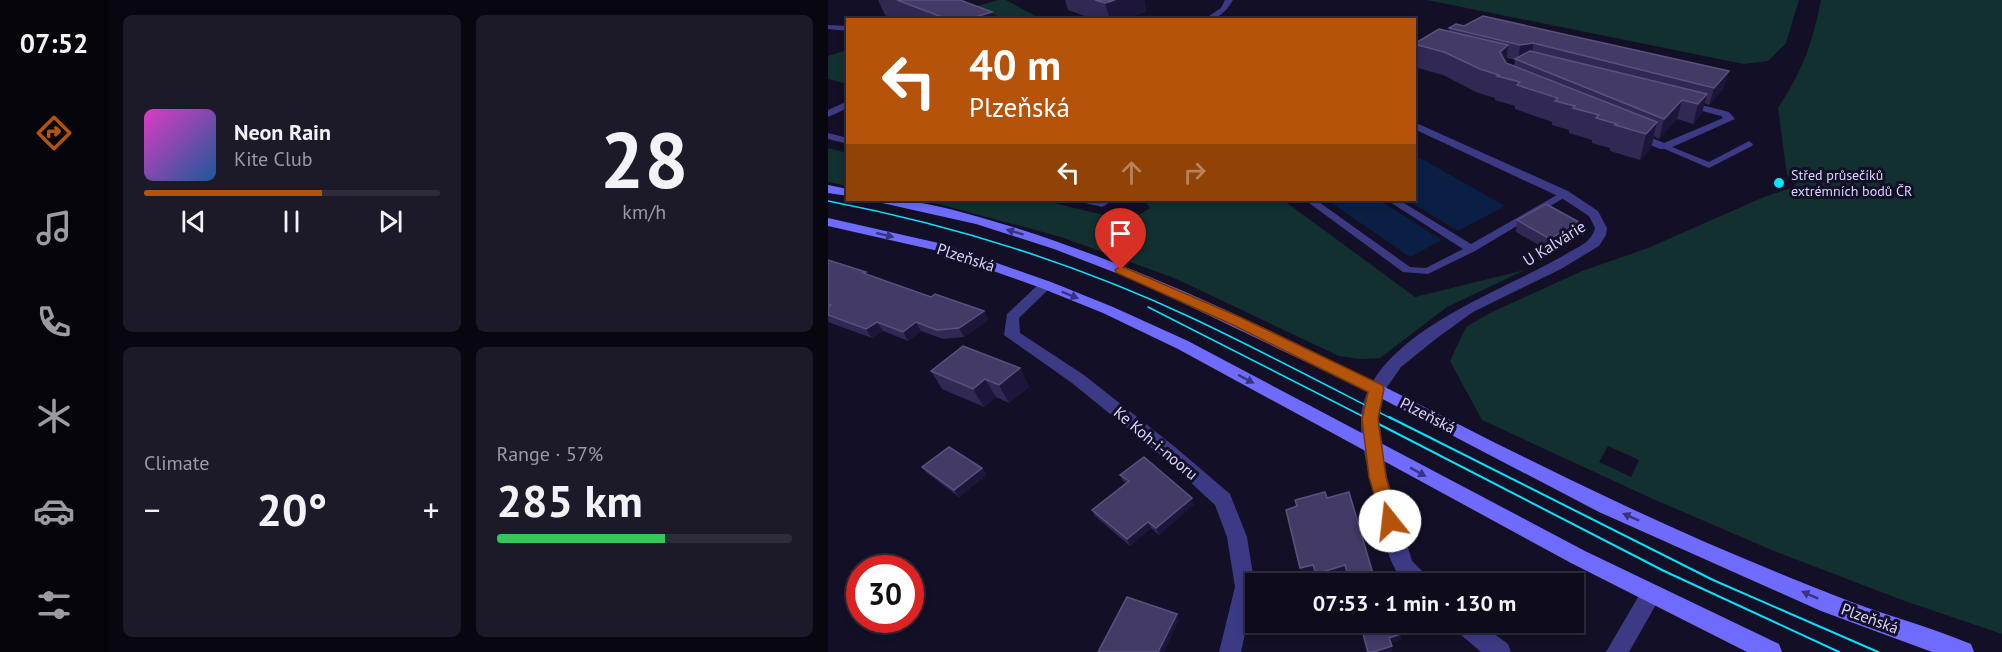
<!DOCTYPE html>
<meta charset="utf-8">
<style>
body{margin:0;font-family:"PT Sans",sans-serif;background:#1c1929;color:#f1f3f6;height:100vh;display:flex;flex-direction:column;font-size:22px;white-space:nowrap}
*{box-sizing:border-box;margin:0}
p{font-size:20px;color:#9b9ba3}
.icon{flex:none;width:33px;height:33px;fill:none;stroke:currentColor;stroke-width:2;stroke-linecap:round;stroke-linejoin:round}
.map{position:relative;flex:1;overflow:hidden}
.panel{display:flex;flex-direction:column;gap:15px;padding:15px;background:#08060f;width:720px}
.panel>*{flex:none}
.hud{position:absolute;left:18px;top:18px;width:570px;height:183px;border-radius:0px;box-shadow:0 3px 9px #0003,0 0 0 2px #2e2b3b;background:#b45309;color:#fff;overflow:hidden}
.speed{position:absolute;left:18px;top:555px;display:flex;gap:12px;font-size:30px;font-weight:700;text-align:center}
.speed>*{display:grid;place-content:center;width:78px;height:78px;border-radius:50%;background:#0e0b1c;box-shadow:0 3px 9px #0003,0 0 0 2px #2e2b3b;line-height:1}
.speed .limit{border:9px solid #d22;background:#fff;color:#111}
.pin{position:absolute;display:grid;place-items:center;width:51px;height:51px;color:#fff;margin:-62px -26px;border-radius:50% 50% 50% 0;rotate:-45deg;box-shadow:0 0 6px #0007}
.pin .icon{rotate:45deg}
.me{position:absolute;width:66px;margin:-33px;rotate:344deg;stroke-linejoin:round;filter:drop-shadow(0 0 4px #0008)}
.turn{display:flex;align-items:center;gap:21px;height:126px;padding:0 24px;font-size:27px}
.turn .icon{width:78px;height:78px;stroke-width:2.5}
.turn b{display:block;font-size:42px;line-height:51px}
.lanes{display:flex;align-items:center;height:57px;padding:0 24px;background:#0003;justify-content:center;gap:30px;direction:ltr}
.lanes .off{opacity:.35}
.big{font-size:45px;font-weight:800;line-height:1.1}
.panel .tile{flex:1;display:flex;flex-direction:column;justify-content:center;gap:9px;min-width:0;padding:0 21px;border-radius:9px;background:#1c1929}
.panel .dial{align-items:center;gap:0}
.dial b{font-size:78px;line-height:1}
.song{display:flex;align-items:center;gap:18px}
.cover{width:72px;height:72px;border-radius:9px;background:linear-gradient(135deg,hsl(310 70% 55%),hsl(210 70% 35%))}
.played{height:6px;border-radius:3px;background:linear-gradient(90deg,#b45309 60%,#2e2b3b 60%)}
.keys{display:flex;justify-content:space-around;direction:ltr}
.heat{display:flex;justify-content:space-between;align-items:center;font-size:33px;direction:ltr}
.charge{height:9px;border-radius:4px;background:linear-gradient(90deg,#34c759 57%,#2e2b3b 0)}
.panel .tiles{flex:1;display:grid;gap:15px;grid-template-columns:repeat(2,1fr)}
.trip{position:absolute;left:417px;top:573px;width:339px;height:60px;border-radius:0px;background:#0e0b1c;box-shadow:0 3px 9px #0003,0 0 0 2px #2e2b3b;font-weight:800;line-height:60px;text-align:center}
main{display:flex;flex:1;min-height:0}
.dock{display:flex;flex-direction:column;width:108px;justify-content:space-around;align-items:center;background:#06040b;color:#9b9ba3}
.dock .icon{width:42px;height:42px}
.dock .current{color:#b45309}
.dock b{font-size:27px;color:#f1f3f6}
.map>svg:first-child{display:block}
.green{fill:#12302f;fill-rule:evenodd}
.water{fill:#0a1f44}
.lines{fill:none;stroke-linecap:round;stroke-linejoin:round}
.service{fill:#3d3a85;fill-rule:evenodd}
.minor{fill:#3d3a85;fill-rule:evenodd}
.secondary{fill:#6f6bff;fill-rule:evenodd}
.tram-far1{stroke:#00e5ff;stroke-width:1.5}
.tram{stroke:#00e5ff;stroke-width:2}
.wall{fill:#312854;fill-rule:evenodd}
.shaded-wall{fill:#1d163a}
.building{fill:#433a66;stroke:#5a527e;stroke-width:1.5}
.oneway{fill:#38347d}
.route{fill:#b45309;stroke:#753606;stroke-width:1.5}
.poi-dot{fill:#00e5ff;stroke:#130f26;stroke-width:2}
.labels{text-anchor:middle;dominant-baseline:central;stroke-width:6;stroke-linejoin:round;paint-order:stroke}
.far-poi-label{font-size:14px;fill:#d9d4ff;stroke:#130f26;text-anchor:start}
.street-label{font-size:16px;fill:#d9d4ff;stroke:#130f26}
</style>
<main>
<nav class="dock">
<b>07:52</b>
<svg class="icon current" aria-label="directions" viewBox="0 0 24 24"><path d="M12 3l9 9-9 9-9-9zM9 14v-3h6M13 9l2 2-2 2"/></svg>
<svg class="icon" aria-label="music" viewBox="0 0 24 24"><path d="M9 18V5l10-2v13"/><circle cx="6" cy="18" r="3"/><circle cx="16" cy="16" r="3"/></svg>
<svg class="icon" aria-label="phone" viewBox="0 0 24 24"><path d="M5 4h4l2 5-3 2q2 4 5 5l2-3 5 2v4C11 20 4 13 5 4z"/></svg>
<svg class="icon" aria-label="climate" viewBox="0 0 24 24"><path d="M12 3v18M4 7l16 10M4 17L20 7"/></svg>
<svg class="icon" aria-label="car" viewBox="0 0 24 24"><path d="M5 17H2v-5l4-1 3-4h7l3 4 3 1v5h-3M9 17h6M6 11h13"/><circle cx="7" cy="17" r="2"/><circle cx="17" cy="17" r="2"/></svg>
<svg class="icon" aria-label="filters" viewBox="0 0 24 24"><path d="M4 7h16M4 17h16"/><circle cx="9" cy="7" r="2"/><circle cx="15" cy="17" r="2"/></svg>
</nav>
<section class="panel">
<div class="tiles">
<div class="tile">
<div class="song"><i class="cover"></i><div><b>Neon Rain</b><p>Kite Club</p></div></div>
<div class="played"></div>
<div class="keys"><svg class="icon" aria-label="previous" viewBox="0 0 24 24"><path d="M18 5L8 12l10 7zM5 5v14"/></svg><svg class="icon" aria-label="pause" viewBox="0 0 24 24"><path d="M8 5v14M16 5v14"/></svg><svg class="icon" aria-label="next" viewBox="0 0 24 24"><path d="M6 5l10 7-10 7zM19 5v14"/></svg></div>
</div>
<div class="tile dial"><b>28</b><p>km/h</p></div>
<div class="tile"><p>Climate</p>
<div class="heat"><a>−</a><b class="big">20°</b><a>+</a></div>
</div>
<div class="tile"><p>Range · 57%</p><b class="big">285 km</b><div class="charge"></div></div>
</div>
</section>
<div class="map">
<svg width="1174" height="652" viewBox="0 0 1174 652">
<rect width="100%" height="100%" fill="#130f26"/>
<path class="green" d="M170 0H178L209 17 210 19H177L146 7Z
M599 0H971L958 43 940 61 916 64Z
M993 0H1174V634L1074 600 946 551 825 499 654 420 622 361 638 327 660 314 754 271 820 248 936 197 963 188 971 181 959 175 950 108C975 70 984 44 993 0ZM780 446 811 460 803 477 771 462Z
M19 50V84L0 79V56Z
M0 148 19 153V186L0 182Z
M96 200H213L301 221 322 208 316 200H455L587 297 697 270 619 307 552 358 533 359 511 356 346 278 233 237Z"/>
<path class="water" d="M587 155 677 206 630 231 579 200H586Z
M499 200H551L614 240 582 257Z"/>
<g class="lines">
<path class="service" d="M921 141 925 144 924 146 881 168 832 147 839 145 881 162Z
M736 191 741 194 739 196 647 251 600 274 575 272 477 200H488L582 267 598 268 635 249 562 202 560 200H571L643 244Z"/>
<path class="minor" d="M397 0H405C398 12 390 20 375 20L393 8Z
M0 25 20 26V31L0 29Z
M700 60 901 112 907 119 840 149H832L677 84 672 75 674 73 687 64ZM700 66 893 116 895 118 836 143 684 80 682 76Z
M20 101V108L0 117V110Z
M586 122 740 191 770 211 779 228 778 235 771 246 733 269 645 312 609 338 573 367 557 390 551 419 559 477 584 561 600 577 603 584H578C556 561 553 521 545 491 540 473 532 437 533 419 538 335 677 291 738 254 750 247 764 242 767 228L761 216 732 197 586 129Z
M0 133 20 138V144L0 139Z
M255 200H286L274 207 257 203Z
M218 281 225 285 191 318 192 333 256 375 347 447 402 494 419 537 427 587 413 652H391L407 587 399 537 387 505 335 457 244 383 176 335 179 314 213 282Z
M823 584 830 587 834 594 801 652H778L816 587Z
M623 622H650L680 644 683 652H653L626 629Z"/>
<path class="secondary" d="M0 185 20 189V196L0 193Z
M52 200C89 197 148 216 185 227 395 293 586 407 785 500 856 534 930 565 1003 594 1049 613 1097 625 1143 644L1146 652H1104L993 611 771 512 543 393 309 281 226 249 148 224 54 203Z
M0 218 115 244 223 282 285 307 360 341 757 551 951 644 954 652H919L743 563 350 349 275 313 213 288 106 250 0 226Z"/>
<path class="tram-far1" d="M0 201C125 225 249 264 364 318 432 350 498 385 564 419
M320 307 540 419"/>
<path class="tram" d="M537 417 836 571 1011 652
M561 417 885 580 1050 652"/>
</g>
<path class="wall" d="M50 0H132L167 20H68L57 15Z
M237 0H316L318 11 296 20H268L240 10Z
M628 24 896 88 881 105 876 103 874 113 865 124 849 119 831 139 826 136 823 148 812 160 782 151V148L764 143V140L741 133V130L724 125V122L687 109V106L667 100V98L650 93 615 75 586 67V44L621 32V28ZM679 58 687 60 686 66 678 63Z
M689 220 751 222 749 234 721 251 688 232Z
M0 260 40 275 103 297 156 311 160 320 136 337 115 339 93 331 80 341 55 331 44 338 0 322Z
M192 368 201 387 181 403 168 397 156 407 114 389 103 371Z
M94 467 154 468 158 475 131 497 99 473Z
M292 475 366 504 331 535 323 528 302 546 267 516 264 510 298 483 295 481Z
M531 622H569L573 639 563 643 564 652H539Z"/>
<path class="shaded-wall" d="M287 0H316L318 11 296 20H282L277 3Z
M164 12 167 20H138Z
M705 43 704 59 690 61 692 45Z
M680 45 678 68 672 52Z
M901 71 896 88 881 105 886 88Z
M879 94 874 113 865 124 870 104Z
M854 100 849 119 831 139 836 119Z
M829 122 823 148 812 160 818 134Z
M751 222 749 234 721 251 722 239Z
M156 311 160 320 136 337 131 328Z
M49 322 55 331 44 338 38 329Z
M88 322 93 331 80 341 75 332Z
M192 368 201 387 181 403 171 385Z
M157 379 168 397 156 407 145 389Z
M154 468 158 475 131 497 126 490Z
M364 498 366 504 331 535 328 528Z
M320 522 323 528 302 546 299 539Z
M485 565 486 571 474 574 472 568Z
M517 565V571L489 580 488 574Z
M349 614 351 620 336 652H330Z
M573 634V639L561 644V638Z
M564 646V652H545Z"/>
<path class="building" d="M69 0H132L164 12 138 20H122Z
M267 0H287L277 3Z
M655 16 901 71 886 88 705 43 692 45 621 28 628 24 636 26Z
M611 29 680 45 672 52 678 63 829 122 818 134 787 125 789 124 768 118 771 115 745 108 747 106 727 101 730 98 689 85 692 82 669 76 671 75 652 69 616 52 586 44Z
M702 51 879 94 870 104 854 100 836 119 687 59Z
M718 204 751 222 722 239 689 220Z
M0 260 38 272 35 273 103 297 107 294 156 311 131 328 109 330 88 322 75 332 49 322 38 329 0 315V307L3 305 0 304Z
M135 346 192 368 171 385 157 379 145 389 103 371Z
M121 447 154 468 126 490 94 467Z
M316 457 364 498 328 528 320 522 299 539 264 510 301 481 292 475Z
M497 492 499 498 521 492 548 584H522L517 565 488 574 485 565 472 568 458 510 469 506 467 500Z
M299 597 349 614 330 652H270Z
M532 622H569L573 634 561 638 564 646 545 652H540Z"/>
<defs><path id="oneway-solid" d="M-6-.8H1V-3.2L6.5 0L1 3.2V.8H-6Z" transform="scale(1.5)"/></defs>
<g class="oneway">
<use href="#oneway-solid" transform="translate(187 232) rotate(-163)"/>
<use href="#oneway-solid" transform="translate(57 235) rotate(13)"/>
<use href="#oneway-solid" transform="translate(242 295) rotate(22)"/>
<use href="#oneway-solid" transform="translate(418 379) rotate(28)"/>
<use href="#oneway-solid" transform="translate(590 472) rotate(29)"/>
<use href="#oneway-solid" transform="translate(803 517) rotate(-156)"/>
<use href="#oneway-solid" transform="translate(982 595) rotate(-156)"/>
</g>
<path class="route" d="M293 266 414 318 554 385 556 389 550 419 558 477 571 521 568 527 562 529 556 527 541 477 534 419 540 392 405 325 289 273 287 270Z"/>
<circle class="poi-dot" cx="951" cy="183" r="6"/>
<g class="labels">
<g class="far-poi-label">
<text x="963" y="175">Střed průsečíků<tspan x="963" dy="16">extrémních bodů ČR</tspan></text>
</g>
<g class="street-label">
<text transform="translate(726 243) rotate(-32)">U Kalvárie</text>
<text transform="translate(138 257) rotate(18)">Plzeňská</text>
<text transform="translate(600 415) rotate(27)">Plzeňská</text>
<text transform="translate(328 443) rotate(40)">Ke Koh-i-nooru</text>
<text transform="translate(1042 618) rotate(20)">Plzeňská</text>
</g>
</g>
</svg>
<div class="speed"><div class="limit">30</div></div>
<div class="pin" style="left:293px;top:270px;background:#d93025"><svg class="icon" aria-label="arrive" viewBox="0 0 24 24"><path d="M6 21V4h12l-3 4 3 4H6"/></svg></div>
<svg class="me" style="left:562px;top:521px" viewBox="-20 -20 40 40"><circle r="19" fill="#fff"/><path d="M0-13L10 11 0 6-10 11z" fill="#b45309"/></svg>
<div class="trip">07:53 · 1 min · 130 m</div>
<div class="hud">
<div class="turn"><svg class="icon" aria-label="left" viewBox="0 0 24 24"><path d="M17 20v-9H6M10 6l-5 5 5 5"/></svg><div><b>40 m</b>Plzeňská</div></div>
<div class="lanes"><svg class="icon" aria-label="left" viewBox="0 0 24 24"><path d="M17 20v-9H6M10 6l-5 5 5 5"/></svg><svg class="icon off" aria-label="ahead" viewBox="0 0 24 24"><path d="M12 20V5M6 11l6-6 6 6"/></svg><svg class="icon off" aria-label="right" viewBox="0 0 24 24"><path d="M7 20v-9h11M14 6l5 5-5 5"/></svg></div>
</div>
</div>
</main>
